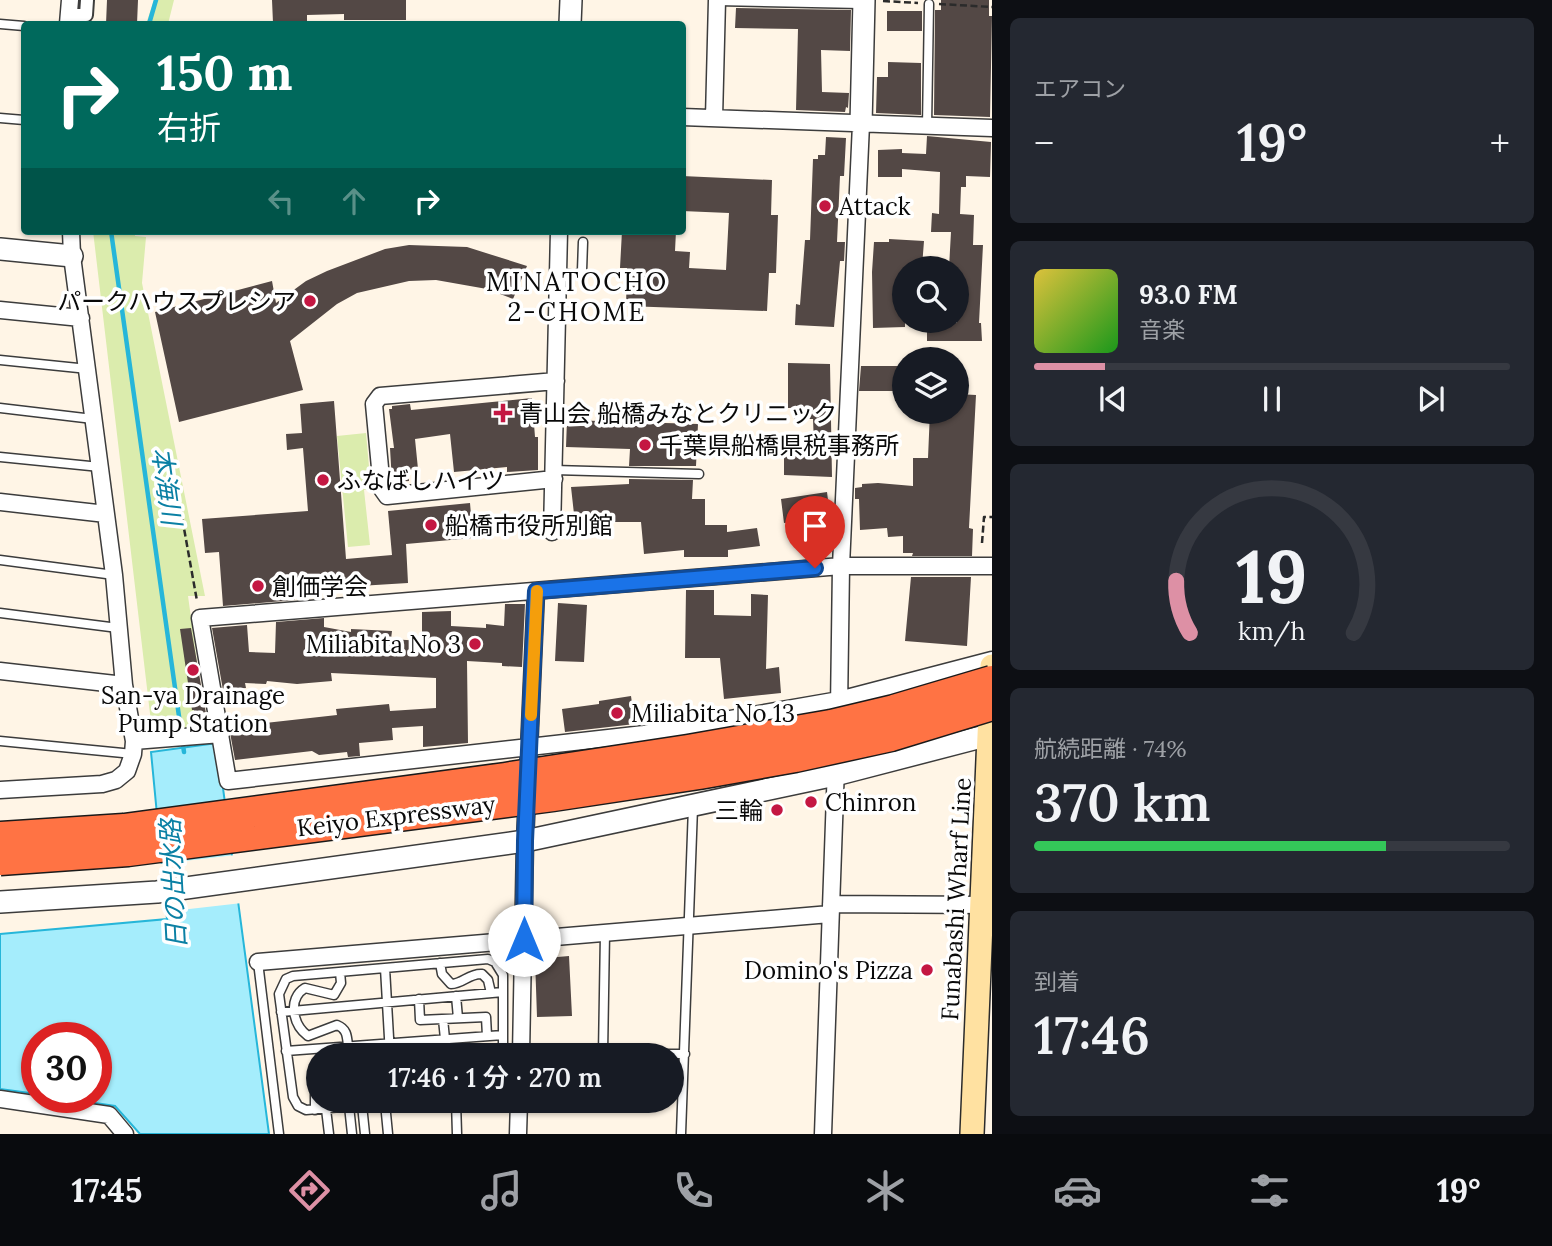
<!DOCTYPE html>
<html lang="ja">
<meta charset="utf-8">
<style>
body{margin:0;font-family:Lora,"Noto Sans JP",serif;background:#242831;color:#f1f3f6;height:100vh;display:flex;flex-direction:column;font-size:26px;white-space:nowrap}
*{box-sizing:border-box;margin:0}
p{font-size:23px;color:#9ea1a6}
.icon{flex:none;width:38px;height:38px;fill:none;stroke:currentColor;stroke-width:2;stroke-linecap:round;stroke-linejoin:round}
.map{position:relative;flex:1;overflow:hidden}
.drawer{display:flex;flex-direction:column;gap:18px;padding:18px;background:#0d0f14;width:560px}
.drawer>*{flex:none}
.guide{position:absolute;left:21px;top:21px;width:665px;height:214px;border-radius:7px;box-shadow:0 2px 5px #0004;background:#00695c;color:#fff;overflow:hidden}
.fabs{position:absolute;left:892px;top:256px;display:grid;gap:14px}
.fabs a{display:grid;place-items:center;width:77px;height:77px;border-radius:50%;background:#171b24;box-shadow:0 2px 5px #0004;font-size:35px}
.speed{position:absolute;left:21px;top:1022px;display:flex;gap:14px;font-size:35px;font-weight:700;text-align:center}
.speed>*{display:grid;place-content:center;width:91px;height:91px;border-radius:50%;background:#171b24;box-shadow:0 2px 5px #0004;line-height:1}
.speed .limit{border:10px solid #d22;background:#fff;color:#111}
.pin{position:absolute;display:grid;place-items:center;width:60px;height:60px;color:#fff;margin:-72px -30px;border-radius:50% 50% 50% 0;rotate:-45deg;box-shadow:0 0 7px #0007}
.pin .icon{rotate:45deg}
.me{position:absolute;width:77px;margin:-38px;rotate:0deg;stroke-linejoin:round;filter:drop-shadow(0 0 5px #0008)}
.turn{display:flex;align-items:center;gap:24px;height:147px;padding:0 21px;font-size:32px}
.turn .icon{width:91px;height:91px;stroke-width:2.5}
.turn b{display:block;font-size:49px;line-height:60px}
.lanes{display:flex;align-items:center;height:66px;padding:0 21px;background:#0003;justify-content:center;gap:35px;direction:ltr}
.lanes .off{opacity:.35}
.big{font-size:52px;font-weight:600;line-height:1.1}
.drawer .widget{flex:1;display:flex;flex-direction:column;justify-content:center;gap:10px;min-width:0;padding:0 24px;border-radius:10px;background:#242831}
.drawer .dial{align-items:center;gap:0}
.dial svg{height:182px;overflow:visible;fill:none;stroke:#363941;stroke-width:7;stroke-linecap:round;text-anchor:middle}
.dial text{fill:#f1f3f6;stroke:none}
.song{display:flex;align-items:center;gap:21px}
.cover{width:84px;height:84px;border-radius:10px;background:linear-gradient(135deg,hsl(50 70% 55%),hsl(120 70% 35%))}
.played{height:7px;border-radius:4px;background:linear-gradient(90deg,#dd90a5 15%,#363941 15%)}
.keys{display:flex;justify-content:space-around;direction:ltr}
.heat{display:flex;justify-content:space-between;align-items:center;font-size:38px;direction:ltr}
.charge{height:10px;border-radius:5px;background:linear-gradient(90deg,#34c759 74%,#363941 0)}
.trip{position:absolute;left:306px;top:1043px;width:378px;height:70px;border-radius:35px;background:#171b24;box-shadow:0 2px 5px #0004;font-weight:600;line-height:70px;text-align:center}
.tab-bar{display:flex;height:112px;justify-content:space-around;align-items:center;background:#090b0e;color:#9ea1a6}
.tab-bar .icon{width:49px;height:49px}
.tab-bar .active{color:#dd90a5}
.tab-bar b{font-size:32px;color:#f1f3f6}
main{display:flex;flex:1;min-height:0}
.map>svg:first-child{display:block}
.green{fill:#dbecad}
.water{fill:#a5edfc;stroke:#26b6d9;stroke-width:2}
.pier{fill:#fff5e6}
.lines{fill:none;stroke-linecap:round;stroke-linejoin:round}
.stream{stroke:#26b6d9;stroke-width:4.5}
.building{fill:#534845}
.service-casing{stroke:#3c3c3c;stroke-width:11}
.pedestrian-casing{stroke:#3c3c3c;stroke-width:16}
.minor-casing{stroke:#3c3c3c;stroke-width:19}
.tertiary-casing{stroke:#3c3c3c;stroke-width:24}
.secondary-casing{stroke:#2b2b2b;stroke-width:26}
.path{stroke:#2b2b2b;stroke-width:2.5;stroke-dasharray:7 3.5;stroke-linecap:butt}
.service{stroke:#fff;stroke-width:8}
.pedestrian{stroke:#fff;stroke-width:12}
.minor{stroke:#fff;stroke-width:16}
.tertiary{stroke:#fff;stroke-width:21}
.secondary{stroke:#ffe1a1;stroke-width:23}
.motorway-bridge-casing{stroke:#1a1a1a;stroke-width:33;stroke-linecap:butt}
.motorway-bridge{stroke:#ff7344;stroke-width:30}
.route-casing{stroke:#114b97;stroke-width:18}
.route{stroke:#1a73e8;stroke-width:12}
.slow{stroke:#f59e0b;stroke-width:12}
.poi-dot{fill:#c41742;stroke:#fff;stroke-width:2.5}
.labels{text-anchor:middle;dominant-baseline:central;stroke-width:7;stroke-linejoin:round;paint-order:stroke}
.poi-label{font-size:24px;fill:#090909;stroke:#fff;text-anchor:start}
.street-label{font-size:24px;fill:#090909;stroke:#fff}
.neighbourhood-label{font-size:26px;letter-spacing:2px;fill:#090909;stroke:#fff}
.water-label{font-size:26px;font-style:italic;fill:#0a80a4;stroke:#fff}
</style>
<main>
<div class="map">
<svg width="992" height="1134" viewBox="0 0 992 1134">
<rect width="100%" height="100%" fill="#fff5e6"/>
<path class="green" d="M154 0H174L168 24H146Z
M93 231H135V236L146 237 142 283 205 596H188L206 727C186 729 168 735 151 722Z
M366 433 371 489 364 490 370 545 348 547 337 436Z"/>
<path class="water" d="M217 743 269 1134H140L115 1106 55 1097H96V1038H37V1094L0 1089V934L167 919 151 752Z"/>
<path class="pier" d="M235 855 242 903 163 912 159 864Z"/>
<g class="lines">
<path class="stream" d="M149 24 156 0
M111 231 184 752"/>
</g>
<path class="building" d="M107 0H138L137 24H106Z
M272 0H406V20H344V14L307 15V23H273Z
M941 0H989V16H992L990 117 934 115 935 10H941Z
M736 8 851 10 850 51 821 50 822 92 849 93 848 108 846 107 845 112 796 110 798 29 735 28Z
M887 11H922V31H887Z
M888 62 921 63V115L876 113 877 77H888Z
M927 136 991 142 990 177 966 176V187H961L960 214 974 215 973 245H983L979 323H981L982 341H927V324L957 323V268H949L951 232H931L932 213 939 214 940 172 902 169V177H878V150L902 149V153L926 154Z
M826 137 846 138 844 176H840L837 242H845L844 261H840L834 327 795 325 796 304 800 305 805 240H810L813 159H818V155H825Z
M682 176 772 180 771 215H778L776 273H769L767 311 626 306 627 268H620L622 231H676L675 251 690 252 689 268 726 270 729 213 682 211Z
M889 239 924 241 922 267 905 266V327L873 328 872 272 874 242H889Z
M409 245 467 247 527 266 513 299 487 289 436 280 409 281 357 293 337 304 290 341 303 390 179 422 155 312 272 281 276 303 306 281 327 271 385 249Z
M788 363 830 364 832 477 784 475V444H814L813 419H794V408H788Z
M861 366H905V391H859Z
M957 394 976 395 969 528 973 529 972 556H912L913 553H903V536L888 537 887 528 860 530 859 499H855V488L862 487V484L878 483 913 486V458H928L930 411H957Z
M532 398 535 437H538V470L507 472V467L454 472 450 434 415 439 418 469 408 470 409 481 392 482 390 448H394L389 409H392V406L410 404 411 410Z
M334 401 346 559 392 555 388 511 470 503 473 538 406 544 408 583 294 590 295 600 223 606 219 552 205 553 202 519 308 511 303 448 287 450 286 434 302 433 300 404Z
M567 420 698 424 696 466H629L630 449 566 447Z
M629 479 693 480 692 499H705V525H727V532L757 528 760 546 728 550V557H684V550L644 554 641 522H603L604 531 576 532 571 487 629 484Z
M827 492 830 516 784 523 781 499Z
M911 577H971L967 646 905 641Z
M686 590H714V615L751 616V594L768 595 766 669 779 667 781 693 724 699 720 658H685Z
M558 603 587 605 584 662 555 661Z
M505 604H525L522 667 502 666V663L467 661 468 743 423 747V726L392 728 393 740 359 743 360 756 348 757 347 752 319 755 312 751 235 760 229 727 337 715 336 709 389 704 390 711 436 708V678L331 673 332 681 297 684 267 681 266 684 245 683 246 688 223 690 212 628 247 625 249 652 275 653 276 622 324 618V627L351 632V629L392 631 391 639 422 641V612L451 611V626L486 628V624L504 626Z
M191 628 208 725H196L194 710H192L180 629Z
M631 696 635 724 565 732 562 709 599 704V701Z
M569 956 572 1016 537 1017 535 959Z"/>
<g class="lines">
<g class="service-casing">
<path id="service" d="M717 1 861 4
M0 24 24 26
M0 118 24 120
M927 126 929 4
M558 273 576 275 582 271 583 242
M0 360 88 369
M0 408 93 419
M0 457 100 467
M554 470 699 474
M0 560 114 575
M0 613 118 628
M0 741 133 754
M605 933 603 1054H685
M258 962 279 1134
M440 963 442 974 451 984C463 984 469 973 482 974L488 980 491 993
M385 968 390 1055
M499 968 514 953H524
M340 972 341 983 334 995 305 988C287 999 293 1025 308 1036L337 1025C347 1029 347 1036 348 1046
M456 996 458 1018
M419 999 420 1020 486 1017 487 1036
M281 1012 503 992
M443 1019 445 1039
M286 1051 503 1035
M413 1101 306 1110 298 1106 293 1097 279 994 286 979 293 976 488 959 495 962 503 975V1055
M456 1101 457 1134
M385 1103 388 1134
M362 1105 365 1134
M349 1106 352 1134
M326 1109 329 1134
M315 1110V1080L318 1079
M681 1134 693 807"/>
</g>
<g class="pedestrian-casing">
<path id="pedestrian" d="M68 15H86L87 0"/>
</g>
<g class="minor-casing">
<path id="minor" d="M68 24 70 0
M682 117 992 128
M714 118 717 0
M0 310 81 318
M554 479 387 496 382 489 374 404 380 396 556 381
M0 502 106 514
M552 532 559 231
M992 566H841L200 618 228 781 644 734 839 700 992 660
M0 671 124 685
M839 708 841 566 861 124
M134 741 221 734
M0 790 102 784 116 780 127 771 133 754 134 741 124 685 114 575 72 256 71 231
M831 904 989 905
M258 962 830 914
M521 1055 525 841 536 591
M0 1099 109 1115 125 1134
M518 1134 519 1101
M823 1134 836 766"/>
</g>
<g class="tertiary-casing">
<path id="tertiary" d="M570 24 571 0
M861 124 864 0
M0 249 72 256
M0 902 157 892 525 841 835 775 989 735"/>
</g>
<g class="secondary-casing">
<path id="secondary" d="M972 1134 992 666"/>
</g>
<path class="path" d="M883 1 918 3
M939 4 992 7
M175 478 197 601
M982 543 984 517H992"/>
<use href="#service" class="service"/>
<use href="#pedestrian" class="pedestrian"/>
<use href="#minor" class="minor"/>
<use href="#tertiary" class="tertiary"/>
<use href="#secondary" class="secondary"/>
<g class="motorway-bridge-casing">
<path id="motorway-bridge" d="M0 837 124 829 505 778 688 750 831 725 894 710 992 681
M0 860 128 851 553 796 699 774 795 757 891 736 992 705"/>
</g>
<use href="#motorway-bridge" class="motorway-bridge"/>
</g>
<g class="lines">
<g class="route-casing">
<path id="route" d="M524 940 525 841 536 591 815 568"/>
</g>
<use href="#route" class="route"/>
<path class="slow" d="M531 715 537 591"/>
</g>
<g class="poi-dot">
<circle cx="825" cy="206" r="7"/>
<circle cx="310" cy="301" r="7"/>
<path d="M499.5 402.5h7v7h7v7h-7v7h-7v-7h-7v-7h7z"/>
<circle cx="645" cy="445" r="7"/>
<circle cx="323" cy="480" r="7"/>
<circle cx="431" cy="525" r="7"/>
<circle cx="258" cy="586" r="7"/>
<circle cx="475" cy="644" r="7"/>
<circle cx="193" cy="670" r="7"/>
<circle cx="617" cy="713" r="7"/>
<circle cx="811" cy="802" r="7"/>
<circle cx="777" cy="810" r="7"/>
<circle cx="927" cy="970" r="7"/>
</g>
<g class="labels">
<g class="poi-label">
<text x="839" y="206">Attack</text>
<text x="296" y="301" text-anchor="end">パークハウスプレシア</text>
<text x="519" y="413">青山会 船橋みなとクリニック</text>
<text x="659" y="445">千葉県船橋県税事務所</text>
<text x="337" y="480">ふなばしハイツ</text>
<text x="445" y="525">船橋市役所別館</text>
<text x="272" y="586">創価学会</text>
<text x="461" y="644" text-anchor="end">Miliabita No 3</text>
<text x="193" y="695" text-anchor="middle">San-ya Drainage<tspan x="193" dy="28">Pump Station</tspan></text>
<text x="631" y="713">Miliabita No 13</text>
<text x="825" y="802">Chinron</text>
<text x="763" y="810" text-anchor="end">三輪</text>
<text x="913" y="970" text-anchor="end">Domino's Pizza</text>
</g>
<g class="street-label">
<text transform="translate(396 816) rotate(-7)">Keiyo Expressway</text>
<text transform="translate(956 899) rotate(-87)">Funabashi Wharf Line</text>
</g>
<g class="neighbourhood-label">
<text x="577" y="281">MINATOCHO<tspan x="577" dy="30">2-CHOME</tspan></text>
</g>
<g class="water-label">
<text transform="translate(167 486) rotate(82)">本海川</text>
<text transform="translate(173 884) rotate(-93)">日の出水路</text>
</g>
</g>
</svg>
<div class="fabs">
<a><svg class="icon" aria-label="search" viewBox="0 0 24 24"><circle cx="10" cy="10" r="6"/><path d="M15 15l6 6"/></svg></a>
<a><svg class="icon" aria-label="layers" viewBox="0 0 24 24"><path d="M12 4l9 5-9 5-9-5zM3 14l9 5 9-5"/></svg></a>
</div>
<div class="speed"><div class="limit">30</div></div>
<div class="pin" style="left:815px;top:568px;background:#d93025"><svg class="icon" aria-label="arrive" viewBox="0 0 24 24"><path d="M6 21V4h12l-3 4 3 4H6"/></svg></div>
<svg class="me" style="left:524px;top:940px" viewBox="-20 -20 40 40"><circle r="19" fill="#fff"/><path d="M0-13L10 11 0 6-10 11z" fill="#1a73e8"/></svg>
<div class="trip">17:46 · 1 分 · 270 m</div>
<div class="guide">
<div class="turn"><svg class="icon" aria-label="right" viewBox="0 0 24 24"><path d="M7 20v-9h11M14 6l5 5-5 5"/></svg><div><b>150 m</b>右折</div></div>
<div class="lanes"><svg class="icon off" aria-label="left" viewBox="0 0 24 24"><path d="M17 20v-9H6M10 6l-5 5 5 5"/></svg><svg class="icon off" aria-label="ahead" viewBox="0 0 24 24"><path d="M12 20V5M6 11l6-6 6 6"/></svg><svg class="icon" aria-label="right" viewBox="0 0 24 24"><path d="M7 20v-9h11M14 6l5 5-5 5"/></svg></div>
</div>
</div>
<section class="drawer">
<div class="widget"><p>エアコン</p>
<div class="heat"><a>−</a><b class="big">19°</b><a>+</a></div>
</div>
<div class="widget">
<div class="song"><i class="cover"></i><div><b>93.0 FM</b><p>音楽</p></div></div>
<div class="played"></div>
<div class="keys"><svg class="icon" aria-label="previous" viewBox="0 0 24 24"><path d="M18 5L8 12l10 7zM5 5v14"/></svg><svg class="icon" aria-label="pause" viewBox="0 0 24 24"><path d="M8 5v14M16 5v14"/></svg><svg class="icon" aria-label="next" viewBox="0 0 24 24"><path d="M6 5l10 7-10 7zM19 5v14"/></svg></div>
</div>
<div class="widget dial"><svg viewBox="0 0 100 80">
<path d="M14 69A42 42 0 1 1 86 69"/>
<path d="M14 69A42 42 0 0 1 8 46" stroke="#dd90a5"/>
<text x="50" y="56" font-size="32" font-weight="700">19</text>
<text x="50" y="72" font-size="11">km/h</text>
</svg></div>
<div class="widget"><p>航続距離 · 74%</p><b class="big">370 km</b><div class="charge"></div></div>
<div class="widget"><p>到着</p><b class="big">17:46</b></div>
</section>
</main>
<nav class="tab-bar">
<b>17:45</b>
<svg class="icon active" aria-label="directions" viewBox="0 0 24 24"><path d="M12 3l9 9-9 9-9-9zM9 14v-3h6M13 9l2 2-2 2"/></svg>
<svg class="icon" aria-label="music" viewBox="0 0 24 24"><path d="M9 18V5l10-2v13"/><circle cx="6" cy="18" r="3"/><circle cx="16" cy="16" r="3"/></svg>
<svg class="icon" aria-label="phone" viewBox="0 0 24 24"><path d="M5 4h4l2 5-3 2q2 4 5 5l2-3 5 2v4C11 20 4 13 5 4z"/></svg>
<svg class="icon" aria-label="climate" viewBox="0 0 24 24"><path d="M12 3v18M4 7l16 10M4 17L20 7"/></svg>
<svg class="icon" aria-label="car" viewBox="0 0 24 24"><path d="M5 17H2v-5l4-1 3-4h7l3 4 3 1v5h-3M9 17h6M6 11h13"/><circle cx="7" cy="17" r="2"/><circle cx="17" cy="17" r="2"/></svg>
<svg class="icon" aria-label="filters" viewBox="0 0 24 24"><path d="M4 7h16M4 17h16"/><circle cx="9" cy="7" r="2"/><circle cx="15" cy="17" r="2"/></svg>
<b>19°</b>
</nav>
